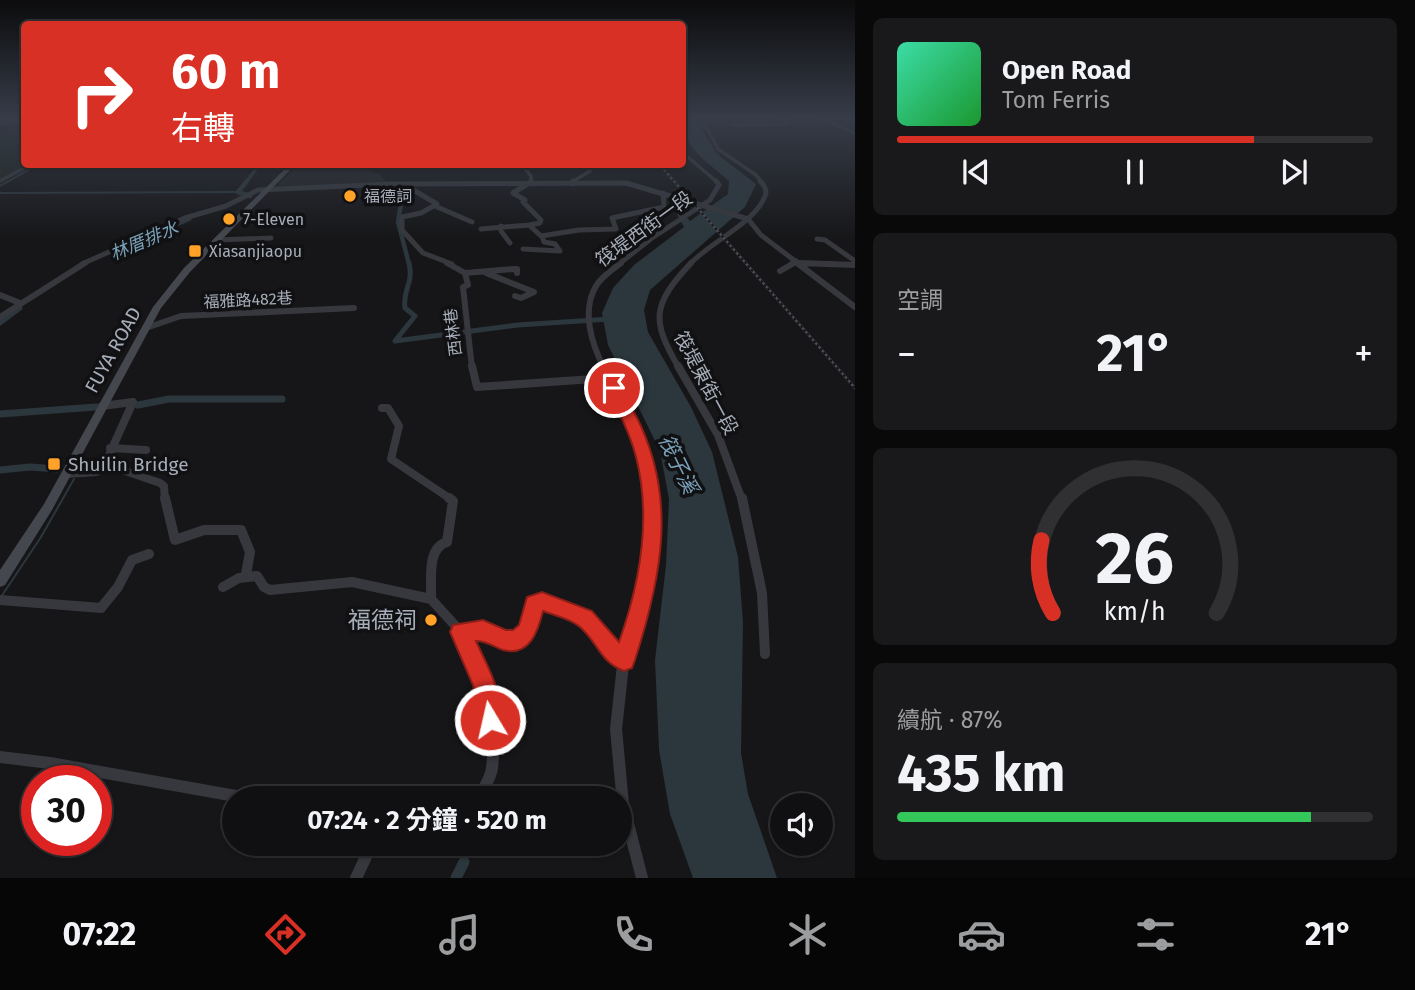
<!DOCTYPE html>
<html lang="zh-TW">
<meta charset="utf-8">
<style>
body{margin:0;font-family:"Fira Sans","Noto Sans TC",sans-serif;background:#19191b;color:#f1f3f6;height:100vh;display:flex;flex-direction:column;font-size:26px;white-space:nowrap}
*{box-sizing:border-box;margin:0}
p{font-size:23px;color:#9c9d9f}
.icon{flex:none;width:38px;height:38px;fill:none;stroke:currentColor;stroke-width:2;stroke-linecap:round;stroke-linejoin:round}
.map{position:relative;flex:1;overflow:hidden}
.sheet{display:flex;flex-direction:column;gap:18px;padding:18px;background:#09090a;width:560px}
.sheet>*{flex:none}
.top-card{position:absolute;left:21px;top:21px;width:665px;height:147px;border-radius:7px;box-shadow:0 2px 5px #0004,0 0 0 2px #303032;background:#d93025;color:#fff;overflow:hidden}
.controls{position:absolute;left:770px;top:793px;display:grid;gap:14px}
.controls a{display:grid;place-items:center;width:63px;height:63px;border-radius:50%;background:#101012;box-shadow:0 2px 5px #0004,0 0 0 2px #303032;font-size:35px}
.speed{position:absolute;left:21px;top:765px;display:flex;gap:14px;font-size:35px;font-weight:700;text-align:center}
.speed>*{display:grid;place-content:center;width:91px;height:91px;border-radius:50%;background:#101012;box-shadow:0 2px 5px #0004,0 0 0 2px #303032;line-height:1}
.speed .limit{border:10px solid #d22;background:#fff;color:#111}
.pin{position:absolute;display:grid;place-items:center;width:60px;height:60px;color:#fff;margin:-30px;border:4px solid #fff;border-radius:50%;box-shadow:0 2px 7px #0007}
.me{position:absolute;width:77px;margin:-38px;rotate:351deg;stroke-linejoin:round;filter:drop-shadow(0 0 5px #0008)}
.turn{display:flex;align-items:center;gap:24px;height:147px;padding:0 35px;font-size:32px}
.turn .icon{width:91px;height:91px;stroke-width:2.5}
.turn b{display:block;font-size:49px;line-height:60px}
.big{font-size:52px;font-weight:700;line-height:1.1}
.sheet .card{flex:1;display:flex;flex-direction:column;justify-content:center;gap:10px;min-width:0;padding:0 24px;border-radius:10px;background:#19191b}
.sheet .dial{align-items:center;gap:0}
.dial svg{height:182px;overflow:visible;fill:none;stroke:#303032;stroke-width:7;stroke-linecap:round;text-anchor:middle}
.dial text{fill:#f1f3f6;stroke:none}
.song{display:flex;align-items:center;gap:21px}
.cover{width:84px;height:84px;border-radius:10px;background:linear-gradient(135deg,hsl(160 70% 55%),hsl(130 70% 35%))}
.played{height:7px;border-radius:4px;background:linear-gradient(90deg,#d93025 75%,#303032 75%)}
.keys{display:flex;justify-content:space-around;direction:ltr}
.heat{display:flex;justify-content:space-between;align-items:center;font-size:38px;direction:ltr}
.charge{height:10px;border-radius:5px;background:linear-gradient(90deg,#34c759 87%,#303032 0)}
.trip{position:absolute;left:222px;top:786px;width:410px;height:70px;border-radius:35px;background:#101012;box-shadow:0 2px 5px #0004,0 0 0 2px #303032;font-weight:700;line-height:70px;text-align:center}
.tab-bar{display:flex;height:112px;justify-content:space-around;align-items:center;background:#060607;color:#9c9d9f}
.tab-bar .icon{width:49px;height:49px}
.tab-bar .active{color:#d93025}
.tab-bar b{font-size:32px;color:#f1f3f6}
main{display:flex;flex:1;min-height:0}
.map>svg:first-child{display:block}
.built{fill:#222225}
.green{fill:#1b241c}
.water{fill:#2b373d}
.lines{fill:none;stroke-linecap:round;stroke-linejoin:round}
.stream{stroke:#2b373d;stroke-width:2}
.canal-far4{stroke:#2b373d;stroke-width:3.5}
.canal-far3{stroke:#2b373d;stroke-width:4.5}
.canal-far2{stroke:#2b373d;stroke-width:5}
.canal-far1{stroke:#2b373d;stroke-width:7}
.canal{stroke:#2b373d;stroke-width:11}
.minor-far5{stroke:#36383d;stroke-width:3.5}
.minor-far4{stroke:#36383d;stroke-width:5}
.minor-far3{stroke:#36383d;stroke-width:6}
.minor-far2{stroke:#36383d;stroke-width:8}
.minor-far1{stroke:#36383d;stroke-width:10}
.minor{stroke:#36383d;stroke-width:12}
.tertiary{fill:#36383d;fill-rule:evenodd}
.secondary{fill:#44474e;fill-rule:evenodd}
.rail-casing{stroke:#494c53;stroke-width:2.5}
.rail{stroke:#111113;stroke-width:2;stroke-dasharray:2.5;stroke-linecap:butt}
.route{fill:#d93025;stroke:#8d1f18;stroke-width:2}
.poi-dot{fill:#ffa227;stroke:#111113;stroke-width:2.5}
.labels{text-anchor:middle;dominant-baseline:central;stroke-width:7;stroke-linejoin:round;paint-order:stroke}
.far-poi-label{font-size:16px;fill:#a7aeb9;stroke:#111113;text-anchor:start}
.far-street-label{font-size:16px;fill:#a7aeb9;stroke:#111113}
.far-water-label{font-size:18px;font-style:italic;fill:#7aa1b8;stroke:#111113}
.street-label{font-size:19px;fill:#a7aeb9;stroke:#111113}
.poi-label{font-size:19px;fill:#a7aeb9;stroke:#111113;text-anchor:start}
.water-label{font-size:21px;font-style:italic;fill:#7aa1b8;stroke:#111113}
.near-poi-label{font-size:23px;fill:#a7aeb9;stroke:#111113;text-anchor:end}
</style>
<main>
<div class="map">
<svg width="855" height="878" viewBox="0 0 855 878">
<rect width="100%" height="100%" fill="#161618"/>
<path class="built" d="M300 164 342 171 345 165H358L379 174 388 183 275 187Z"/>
<path class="green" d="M19 123H24V164L29 165 0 179V136Z"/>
<path class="water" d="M683 117 700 126 717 154 756 184 745 207 650 290 644 310 648 332 691 407 712 452 738 557 743 622 741 753 748 794 777 878H693L670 814 659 750 655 660 666 565 669 499 660 451 608 345 602 313 613 288 634 265 684 227 673 207 676 206 690 221 728 194 729 181C707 161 683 149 683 117Z"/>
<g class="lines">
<path class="stream" d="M830 119H855
M0 186 39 164
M0 193 238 192
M1 597 41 537 74 479"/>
<path class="canal-far4" d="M246 182 260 164"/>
<path class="canal-far3" d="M247 181 238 192 250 196
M392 185 401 203 398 222 409 264
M159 232 189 219"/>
<path class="canal-far2" d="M409 263C414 284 402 290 405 308L415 316 395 341 518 325 610 319
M0 323 20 308"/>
<path class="canal-far1" d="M138 405 169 399H282
M0 414 96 407
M0 470 30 467 57 469"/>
<path class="canal" d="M456 878 464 862"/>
<path class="minor-far5" d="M691 117 708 130 718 149 756 175 762 182
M770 117H830
M822 119 855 133
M0 123 24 122
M732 125 789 124 779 117
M682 152 717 182
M521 164 531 176V182
M0 181 32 164
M572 182 590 171 586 164"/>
<path class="minor-far4" d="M531 181V184
M573 181V184
M405 185 437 204 421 213 402 217V230L423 253 452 264
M526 185 513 193 525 200 523 202 541 220 540 223 529 225 541 236 579 230 616 229 612 218 664 207 663 193
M435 206 472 222
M748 219 761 235 799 264
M501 226V231L510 243
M481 229 529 225
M817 239 825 240 855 261
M217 240 271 238
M523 249 560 251 555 244 544 242 542 236
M798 263 835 264
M82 264 185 218 226 206 258 190 391 184 626 183 748 219
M619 264 652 238 710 200 719 185 716 181
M690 264C710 242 755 223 765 196 768 190 764 185 760 181
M791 264 796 261"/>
<path class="minor-far3" d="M447 263 465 273 468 285 463 287 472 368
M797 263 855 307
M798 263 855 265
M780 271 794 263
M465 273 514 269H517V273
M486 273 534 292 521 298 515 296
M0 295 20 303
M0 317 85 263
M146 328 181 316 354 308
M604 368C592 345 581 311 596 286 601 277 613 269 621 263
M679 368C650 319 653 304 691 263"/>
<path class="minor-far2" d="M472 366 477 387 594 379 604 369
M603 366C624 407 650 453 651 500
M678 366 718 435 742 500
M102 406 133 402 105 464
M382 408H388L399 426 391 459 452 500
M110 448 146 450
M66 474 97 472 105 464 160 483 164 486 165 500"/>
<path class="minor-far1" d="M165 498 175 540 204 530H241L250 552 246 574
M449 498 453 501 447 542C426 548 432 581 431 599L461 632 476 667
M742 498 762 593 765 654
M223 587 239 578 257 576 264 587 270 590 352 582 431 599
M0 600 101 608 118 587 132 560 149 554
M461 632 483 631 506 640H517L528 631 534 604 549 603 585 618 593 624 603 642 624 660
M623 667 643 601 652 537 651 498"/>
<path class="minor" d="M475 665C487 692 496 738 492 768 491 778 483 789 479 798
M623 665 616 729 623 804 642 878
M0 757 50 763 247 798
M356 878 372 844"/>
<path class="tertiary" d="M0 119H24V121H0Z"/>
<path class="secondary" d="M290 164H296L190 272 161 308 52 510 5 585 0 587V570L44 504 153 307 184 268Z"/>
<g class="rail-casing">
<path id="rail" d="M659 164 855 388"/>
</g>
<use href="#rail" class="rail"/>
</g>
<linearGradient id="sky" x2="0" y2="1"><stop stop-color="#0c0c0d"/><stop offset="0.49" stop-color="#363c48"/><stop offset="1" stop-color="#363c48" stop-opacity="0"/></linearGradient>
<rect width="855" height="240" fill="url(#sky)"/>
<path class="route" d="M614 384C625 387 630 404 635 414 678 496 662 576 635 660L632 668 624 671C601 662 599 646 584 631 575 620 556 616 543 611 538 631 530 657 503 650 494 647 487 641 476 641 487 666 509 702 498 728L490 732 481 728 473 685 450 632 453 625 483 620 506 630H513L519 625 527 597 542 592 592 611 619 642C640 583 652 519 636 457 630 433 618 411 607 388Z"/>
<g class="poi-dot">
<circle cx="350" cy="196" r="7"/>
<circle cx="229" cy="219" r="7"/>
<rect x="188" y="244" width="14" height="14" rx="3.5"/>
<rect x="47" y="457" width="14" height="14" rx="3.5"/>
<circle cx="431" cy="620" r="7"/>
</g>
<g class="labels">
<g class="far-poi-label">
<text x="364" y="196">福德詞</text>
<text x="243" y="219">7-Eleven</text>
<text x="209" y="251">Xiasanjiaopu</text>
</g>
<g class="far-street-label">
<text transform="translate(248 300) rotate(-3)">福雅路482巷</text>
<text transform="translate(453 332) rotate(-97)">西林巷</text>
</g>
<g class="far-water-label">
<text transform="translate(144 241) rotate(-23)">林厝排水</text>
</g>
<g class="street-label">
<text transform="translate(644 229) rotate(-36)">筏堤西街一段</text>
<text transform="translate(113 350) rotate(-61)">FUYA ROAD</text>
<text transform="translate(706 383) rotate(62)">筏堤東街一段</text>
</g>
<g class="poi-label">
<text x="68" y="464">Shuilin Bridge</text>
</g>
<g class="water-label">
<text transform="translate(678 464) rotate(64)">筏子溪</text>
</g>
<g class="near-poi-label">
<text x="417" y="620">福德祠</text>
</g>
</g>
</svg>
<div class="controls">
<a><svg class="icon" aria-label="sound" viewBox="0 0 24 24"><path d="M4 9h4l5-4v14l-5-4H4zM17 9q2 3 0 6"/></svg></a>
</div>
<div class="speed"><div class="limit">30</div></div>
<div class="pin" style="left:614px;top:388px;background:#d93025"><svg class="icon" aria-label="arrive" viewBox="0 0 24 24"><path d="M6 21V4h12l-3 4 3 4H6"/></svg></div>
<svg class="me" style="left:490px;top:720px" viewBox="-20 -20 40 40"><circle r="17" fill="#d93025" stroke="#fff" stroke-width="3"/><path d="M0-11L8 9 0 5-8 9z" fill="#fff"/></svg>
<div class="trip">07:24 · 2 分鐘 · 520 m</div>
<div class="top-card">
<div class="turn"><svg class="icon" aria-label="right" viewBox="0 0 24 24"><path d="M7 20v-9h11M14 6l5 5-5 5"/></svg><div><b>60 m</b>右轉</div></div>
</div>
</div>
<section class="sheet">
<div class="card">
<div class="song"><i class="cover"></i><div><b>Open Road</b><p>Tom Ferris</p></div></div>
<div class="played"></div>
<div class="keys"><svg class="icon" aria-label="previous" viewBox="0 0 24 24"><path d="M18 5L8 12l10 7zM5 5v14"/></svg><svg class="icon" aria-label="pause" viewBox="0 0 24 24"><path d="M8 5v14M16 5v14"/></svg><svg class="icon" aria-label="next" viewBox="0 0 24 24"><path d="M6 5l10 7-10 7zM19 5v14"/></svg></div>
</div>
<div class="card"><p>空調</p>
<div class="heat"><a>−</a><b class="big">21°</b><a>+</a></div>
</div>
<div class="card dial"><svg viewBox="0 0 100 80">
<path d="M14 69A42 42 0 1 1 86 69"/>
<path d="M14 69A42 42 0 0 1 9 37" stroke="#d93025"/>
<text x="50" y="56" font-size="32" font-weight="700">26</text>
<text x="50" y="72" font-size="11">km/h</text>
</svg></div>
<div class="card"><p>續航 · 87%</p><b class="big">435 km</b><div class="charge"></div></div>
</section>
</main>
<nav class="tab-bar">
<b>07:22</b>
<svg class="icon active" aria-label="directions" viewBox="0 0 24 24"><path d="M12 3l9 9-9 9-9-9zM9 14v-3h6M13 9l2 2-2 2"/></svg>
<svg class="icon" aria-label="music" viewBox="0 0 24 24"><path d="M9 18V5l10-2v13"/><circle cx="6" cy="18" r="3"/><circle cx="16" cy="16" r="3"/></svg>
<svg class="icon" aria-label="phone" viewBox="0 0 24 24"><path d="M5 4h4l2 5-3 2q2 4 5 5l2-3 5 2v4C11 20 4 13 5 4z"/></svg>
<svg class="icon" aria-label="climate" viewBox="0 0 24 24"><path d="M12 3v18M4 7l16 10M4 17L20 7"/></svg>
<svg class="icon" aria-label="car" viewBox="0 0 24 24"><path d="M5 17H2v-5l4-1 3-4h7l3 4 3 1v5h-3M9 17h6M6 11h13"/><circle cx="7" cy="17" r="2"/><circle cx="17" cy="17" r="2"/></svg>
<svg class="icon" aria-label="filters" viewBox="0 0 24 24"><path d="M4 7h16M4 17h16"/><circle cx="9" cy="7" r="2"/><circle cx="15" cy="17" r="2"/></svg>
<b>21°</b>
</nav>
